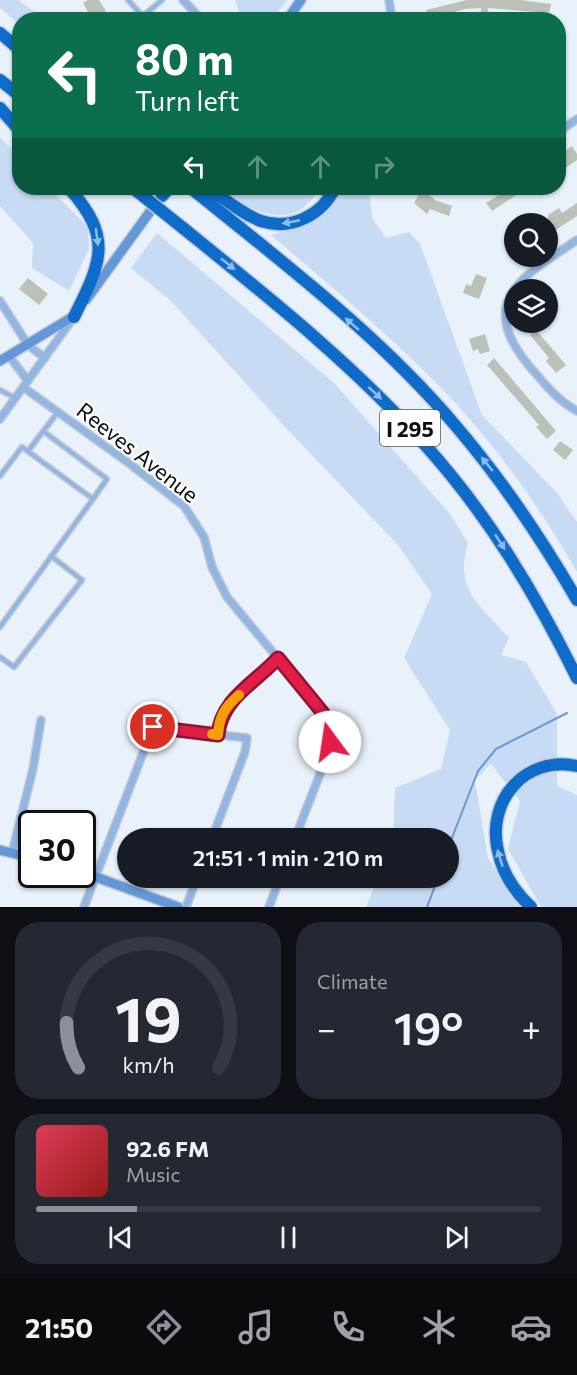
<!DOCTYPE html>
<meta charset="utf-8">
<style>
body{margin:0;font-family:Commissioner,sans-serif;background:#242831;color:#f1f3f6;height:100vh;display:flex;flex-direction:column;font-size:22px;white-space:nowrap}
*{box-sizing:border-box;margin:0}
p{font-size:20px;color:#9ea1a6}
.icon{flex:none;width:33px;height:33px;fill:none;stroke:currentColor;stroke-width:2;stroke-linecap:round;stroke-linejoin:round}
.map{position:relative;height:907px;overflow:hidden}
.details{display:flex;flex-direction:column;gap:15px;padding:15px;background:#0d0f14;flex:1}
.details>*{flex:none}
.top-card{position:absolute;left:12px;top:12px;width:554px;height:183px;border-radius:24px;box-shadow:0 2px 4px #0004;background:#0b6e4f;color:#fff;overflow:hidden}
.tools{position:absolute;left:504px;top:213px;display:grid;gap:12px}
.tools a{display:grid;place-items:center;width:54px;height:54px;border-radius:50%;background:#171b24;box-shadow:0 2px 4px #0004;font-size:30px}
.speed{position:absolute;left:18px;top:810px;display:flex;gap:12px;font-size:30px;font-weight:700;text-align:center}
.speed>*{display:grid;place-content:center;width:78px;height:78px;border-radius:50%;background:#171b24;box-shadow:0 2px 4px #0004;line-height:1}
.speed .limit{border:3px solid #111;border-radius:9px;background:#fff;color:#111}
.pin{position:absolute;display:grid;place-items:center;width:51px;height:51px;color:#fff;margin:-26px;border:3px solid #fff;border-radius:50%;box-shadow:0 2px 6px #0007}
.me{position:absolute;width:66px;margin:-33px;rotate:346deg;stroke-linejoin:round;filter:drop-shadow(0 0 4px #0008)}
.turn{display:flex;align-items:center;gap:21px;height:126px;padding:0 24px;font-size:27px}
.turn .icon{width:78px;height:78px;stroke-width:2.5}
.turn b{display:block;font-size:42px;line-height:51px}
.lanes{display:flex;align-items:center;height:57px;padding:0 24px;background:#0003;justify-content:center;gap:30px;direction:ltr}
.lanes .off{opacity:.35}
.big{font-size:45px;font-weight:600;line-height:1.1}
.details .tile{flex:1;display:flex;flex-direction:column;justify-content:center;gap:9px;min-width:0;padding:0 21px;border-radius:24px;background:#242831}
.details .dial{align-items:center;gap:0}
.dial svg{height:156px;overflow:visible;fill:none;stroke:#363941;stroke-width:7;stroke-linecap:round;text-anchor:middle}
.dial text{fill:#f1f3f6;stroke:none}
.song{display:flex;align-items:center;gap:18px}
.cover{width:72px;height:72px;border-radius:9px;background:linear-gradient(135deg,hsl(350 70% 55%),hsl(0 70% 35%))}
.played{height:6px;border-radius:3px;background:linear-gradient(90deg,#8c9099 20%,#363941 20%)}
.keys{display:flex;justify-content:space-around;direction:ltr}
.heat{display:flex;justify-content:space-between;align-items:center;font-size:33px;direction:ltr}
.details .tiles{flex:1;display:grid;gap:15px;grid-template-columns:1fr 1fr}
.tile:last-child{grid-column:span 2}
.trip{position:absolute;left:117px;top:828px;width:342px;height:60px;border-radius:30px;background:#171b24;box-shadow:0 2px 4px #0004;font-weight:600;line-height:60px;text-align:center}
.menu{display:flex;height:96px;justify-content:space-around;align-items:center;background:#090b0e;color:#9ea1a6}
.menu .icon{width:42px;height:42px}
.menu .selected{color:#8c9099}
.menu b{font-size:27px;color:#f1f3f6}
.map>svg:first-child{display:block}
.green{fill:#c7dbf4}
.lines{fill:none;stroke-linecap:round;stroke-linejoin:round}
.stream{stroke:#6798d5;stroke-width:2}
.building{fill:#bbc1b6}
.lane-casing{stroke:#c6cdd6;stroke-width:7}
.street-casing{stroke:#c6cdd6;stroke-width:10}
.secondary-casing{stroke:#c6cdd6;stroke-width:12}
.highway-casing{stroke:#c6cdd6;stroke-width:15}
.lane{stroke:#92b5e2;stroke-width:4}
.street{stroke:#92b5e2;stroke-width:7}
.secondary{stroke:#6397d8;stroke-width:9}
.highway{stroke:#0e6bc9;stroke-width:12}
.highway-bridge-casing{stroke:#c6cdd6;stroke-width:15;stroke-linecap:butt}
.highway-bridge{stroke:#0e6bc9;stroke-width:12}
.oneway{fill:#91bbe6}
.route-casing{stroke:#92132f;stroke-width:15}
.route{stroke:#e11d48;stroke-width:10}
.slow{stroke:#f59e0b;stroke-width:10}
.labels{text-anchor:middle;dominant-baseline:central;stroke-width:4.5;stroke-linejoin:round;paint-order:stroke}
.shield{fill:#fdfdfd;stroke:#545658;stroke-width:1.5}
.shield-label{font-size:21px;font-weight:bold;fill:#0c0f12}
.street-label{font-size:22px;fill:#0c0f12;stroke:#fdfdfd}
</style>
<div class="map">
<svg width="577" height="907" viewBox="0 0 577 907">
<rect width="100%" height="100%" fill="#e9f1fb"/>
<path class="green" d="M0 0H18L44 19 20 20 18 23 0 8Z
M235 0H287L272 19 242 20Z
M0 137 19 157 20 188H49L88 227 89 249 69 291 32 268 33 243 0 206Z
M220 188H319C294 235 252 212 220 188Z
M339 188H370L372 218 386 238 409 232 420 244 482 415 557 493 577 522V572C540 507 493 441 441 388 388 333 329 285 271 235 303 226 328 224 339 188Z
M157 233 334 383 450 514 468 543C454 591 480 605 509 638L501 655 526 662 557 714V786L577 795V907H541L508 849 520 801 491 764 475 780 488 858 520 907H366L378 878H448V838H393L395 788 441 769 450 730 404 658 432 594 398 545 286 428 171 301 131 268Z"/>
<g class="lines">
<path class="stream" d="M448 848 478 771 496 749 567 713
M427 907 438 878"/>
</g>
<path class="building" d="M88 0H99L106 11 92 19 83 3Z
M467 0H520L551 4 549 13 488 8 487 20H481V8L465 9 429 19 426 10Z
M572 146 577 154V160L558 173V156Z
M510 188H527L492 211 486 203Z
M422 189 435 200 452 206 449 216 430 209 427 214 414 203Z
M577 203V216L548 235V215L559 208 562 213Z
M476 274 487 278 479 299 463 293 466 284 471 286Z
M28 278 48 294 39 305 19 289Z
M536 330 566 365 556 373 546 361 549 358 530 335Z
M485 334 490 351 480 354 478 349 473 351 469 339Z
M494 358 556 431 547 439 536 427 539 425 487 365Z
M560 441 573 450 565 460 553 450Z"/>
<g class="lines">
<g class="lane-casing">
<path id="lane" d="M128 0 146 20
M138 20 162 0
M0 390 15 398
M43 431 107 479 93 499
M28 451 58 412
M0 476 22 447 93 499 0 627
M0 657 14 667 82 580 51 556
M217 735C221 699 254 683 278 659"/>
</g>
<g class="street-casing">
<path id="street" d="M183 0 202 20
M389 0 392 20
M558 132 577 119
M577 240C524 276 474 300 530 367 545 384 557 400 577 411
M0 301 28 345 45 358
M9 356 28 381
M23 387 130 464 184 506 204 537 212 567 227 597 323 713 330 733 329 751 295 838
M0 419 74 317
M12 853 33 769 41 720
M84 907 153 727 247 738 245 752 212 838
M186 907 197 878
M269 907 280 878"/>
</g>
<g class="secondary-casing">
<path id="secondary" d="M287 20 301 0
M86 300 157 202
M0 361 77 314
M0 850 32 858
M82 872 178 907"/>
</g>
<g class="highway-casing">
<path id="highway" d="M0 33 20 50
M0 80 20 96
M0 108 20 131
M69 188C113 238 102 261 74 317
M191 188C282 262 379 335 455 425 502 480 541 538 577 600
M209 188C225 199 242 214 261 221 291 231 322 215 335 188
M162 196 169 188
M183 228C267 296 354 365 426 446 489 516 536 595 577 678
M531 907C515 892 502 872 498 851 486 801 525 755 577 766"/>
</g>
<use href="#lane" class="lane"/>
<use href="#street" class="street"/>
<use href="#secondary" class="secondary"/>
<use href="#highway" class="highway"/>
<g class="highway-bridge-casing">
<path id="highway-bridge" d="M133 188 183 228"/>
</g>
<use href="#highway-bridge" class="highway-bridge"/>
</g>
<defs><path id="oneway-solid" d="M-6-.8H1V-3.2L6.5 0L1 3.2V.8H-6Z" transform="scale(1.5)"/></defs>
<g class="oneway">
<use href="#oneway-solid" transform="translate(291 222) rotate(169)"/>
<use href="#oneway-solid" transform="translate(97 237) rotate(82)"/>
<use href="#oneway-solid" transform="translate(228 264) rotate(39)"/>
<use href="#oneway-solid" transform="translate(352 324) rotate(-139)"/>
<use href="#oneway-solid" transform="translate(375 393) rotate(43)"/>
<use href="#oneway-solid" transform="translate(487 464) rotate(-129)"/>
<use href="#oneway-solid" transform="translate(500 542) rotate(57)"/>
<use href="#oneway-solid" transform="translate(500 858) rotate(-107)"/>
</g>
<g class="lines">
<g class="route-casing">
<path id="route" d="M153 727 218 735C221 699 255 683 278 658L323 713 328 724 330 742"/>
</g>
<use href="#route" class="route"/>
<path class="slow" d="M212 734 218 735C219 716 225 707 239 695"/>
</g>
<g class="labels">
<rect class="shield" x="380" y="410" width="60" height="36" rx="4.5"/>
<g class="shield-label">
<text x="410" y="428">I 295</text>
</g>
<g class="street-label">
<text transform="translate(138 452) rotate(38)">Reeves Avenue</text>
</g>
</g>
</svg>
<div class="tools">
<a><svg class="icon" aria-label="search" viewBox="0 0 24 24"><circle cx="10" cy="10" r="6"/><path d="M15 15l6 6"/></svg></a>
<a><svg class="icon" aria-label="layers" viewBox="0 0 24 24"><path d="M12 4l9 5-9 5-9-5zM3 14l9 5 9-5"/></svg></a>
</div>
<div class="speed"><div class="limit">30</div></div>
<div class="pin" style="left:153px;top:727px;background:#d93025"><svg class="icon" aria-label="arrive" viewBox="0 0 24 24"><path d="M6 21V4h12l-3 4 3 4H6"/></svg></div>
<svg class="me" style="left:330px;top:742px" viewBox="-20 -20 40 40"><circle r="19" fill="#fff"/><path d="M0-13L10 11 0 6-10 11z" fill="#e11d48"/></svg>
<div class="trip">21:51 · 1 min · 210 m</div>
<div class="top-card">
<div class="turn"><svg class="icon" aria-label="left" viewBox="0 0 24 24"><path d="M17 20v-9H6M10 6l-5 5 5 5"/></svg><div><b>80 m</b>Turn left</div></div>
<div class="lanes"><svg class="icon" aria-label="left" viewBox="0 0 24 24"><path d="M17 20v-9H6M10 6l-5 5 5 5"/></svg><svg class="icon off" aria-label="ahead" viewBox="0 0 24 24"><path d="M12 20V5M6 11l6-6 6 6"/></svg><svg class="icon off" aria-label="ahead" viewBox="0 0 24 24"><path d="M12 20V5M6 11l6-6 6 6"/></svg><svg class="icon off" aria-label="right" viewBox="0 0 24 24"><path d="M7 20v-9h11M14 6l5 5-5 5"/></svg></div>
</div>
</div>
<section class="details">
<div class="tiles">
<div class="tile dial"><svg viewBox="0 0 100 80">
<path d="M14 69A42 42 0 1 1 86 69"/>
<path d="M14 69A42 42 0 0 1 8 46" stroke="#8c9099"/>
<text x="50" y="56" font-size="32" font-weight="700">19</text>
<text x="50" y="72" font-size="11">km/h</text>
</svg></div>
<div class="tile"><p>Climate</p>
<div class="heat"><a>−</a><b class="big">19°</b><a>+</a></div>
</div>
<div class="tile">
<div class="song"><i class="cover"></i><div><b>92.6 FM</b><p>Music</p></div></div>
<div class="played"></div>
<div class="keys"><svg class="icon" aria-label="previous" viewBox="0 0 24 24"><path d="M18 5L8 12l10 7zM5 5v14"/></svg><svg class="icon" aria-label="pause" viewBox="0 0 24 24"><path d="M8 5v14M16 5v14"/></svg><svg class="icon" aria-label="next" viewBox="0 0 24 24"><path d="M6 5l10 7-10 7zM19 5v14"/></svg></div>
</div>
</div>
</section>
<nav class="menu">
<b>21:50</b>
<svg class="icon selected" aria-label="directions" viewBox="0 0 24 24"><path d="M12 3l9 9-9 9-9-9zM9 14v-3h6M13 9l2 2-2 2"/></svg>
<svg class="icon" aria-label="music" viewBox="0 0 24 24"><path d="M9 18V5l10-2v13"/><circle cx="6" cy="18" r="3"/><circle cx="16" cy="16" r="3"/></svg>
<svg class="icon" aria-label="phone" viewBox="0 0 24 24"><path d="M5 4h4l2 5-3 2q2 4 5 5l2-3 5 2v4C11 20 4 13 5 4z"/></svg>
<svg class="icon" aria-label="climate" viewBox="0 0 24 24"><path d="M12 3v18M4 7l16 10M4 17L20 7"/></svg>
<svg class="icon" aria-label="car" viewBox="0 0 24 24"><path d="M5 17H2v-5l4-1 3-4h7l3 4 3 1v5h-3M9 17h6M6 11h13"/><circle cx="7" cy="17" r="2"/><circle cx="17" cy="17" r="2"/></svg>
</nav>
